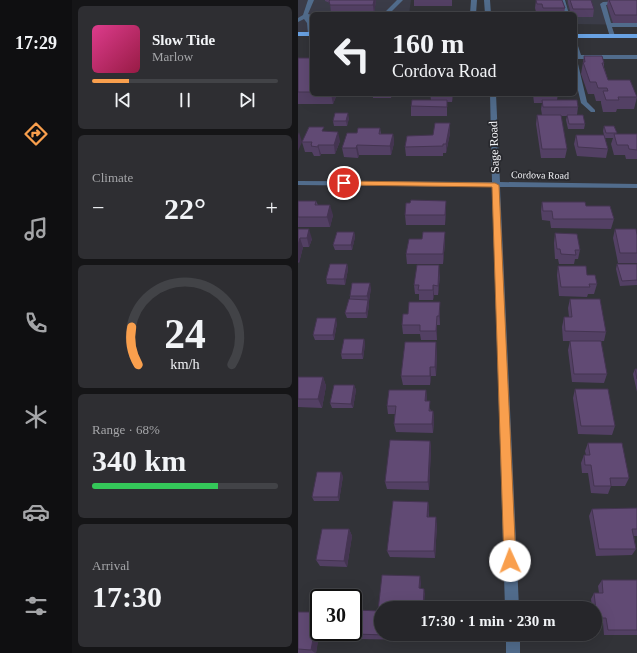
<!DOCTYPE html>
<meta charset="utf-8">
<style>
body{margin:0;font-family:Georgia,serif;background:#2e2e32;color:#f1f3f6;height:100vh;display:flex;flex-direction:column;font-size:15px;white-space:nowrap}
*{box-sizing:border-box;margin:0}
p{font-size:13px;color:#a4a5a8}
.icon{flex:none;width:22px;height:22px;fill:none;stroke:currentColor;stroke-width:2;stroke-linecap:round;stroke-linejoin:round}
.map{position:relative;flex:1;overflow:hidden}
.side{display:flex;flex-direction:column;gap:6px;padding:6px;background:#151517;width:226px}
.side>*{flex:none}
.guide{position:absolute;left:12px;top:12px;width:267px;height:84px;border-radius:6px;box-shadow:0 4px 16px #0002,0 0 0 1px #424347;background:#26262a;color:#f1f3f6;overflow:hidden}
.speed{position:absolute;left:12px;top:589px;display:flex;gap:8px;font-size:20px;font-weight:700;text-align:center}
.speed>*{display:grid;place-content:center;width:52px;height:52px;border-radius:50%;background:#26262a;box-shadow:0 4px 16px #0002,0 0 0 1px #424347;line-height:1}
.speed .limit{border:2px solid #111;border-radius:6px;background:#fff;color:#111}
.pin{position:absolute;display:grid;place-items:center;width:34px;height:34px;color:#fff;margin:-17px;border:2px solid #fff;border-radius:50%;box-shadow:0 1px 4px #0007}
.me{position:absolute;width:44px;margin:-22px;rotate:358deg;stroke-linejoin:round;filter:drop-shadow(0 0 3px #0008)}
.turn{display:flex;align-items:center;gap:14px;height:84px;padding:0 16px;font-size:18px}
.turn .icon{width:52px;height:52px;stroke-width:2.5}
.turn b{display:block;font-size:28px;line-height:34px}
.big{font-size:30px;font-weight:600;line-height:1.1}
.side .tile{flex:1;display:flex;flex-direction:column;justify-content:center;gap:6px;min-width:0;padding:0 14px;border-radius:6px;background:#2e2e32}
.side .dial{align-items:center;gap:0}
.dial svg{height:104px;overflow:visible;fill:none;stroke:#424347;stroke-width:7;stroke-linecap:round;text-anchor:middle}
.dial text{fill:#f1f3f6;stroke:none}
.song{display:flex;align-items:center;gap:12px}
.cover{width:48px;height:48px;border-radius:6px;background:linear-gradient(135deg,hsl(330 70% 55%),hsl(340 70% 35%))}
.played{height:4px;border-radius:2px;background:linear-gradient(90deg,#f99f4d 20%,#424347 20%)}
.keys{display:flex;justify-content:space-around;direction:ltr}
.heat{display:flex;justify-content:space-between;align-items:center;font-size:22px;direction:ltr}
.charge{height:6px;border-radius:3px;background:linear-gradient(90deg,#34c759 68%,#424347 0)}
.trip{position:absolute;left:76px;top:601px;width:228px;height:40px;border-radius:20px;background:#26262a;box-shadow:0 4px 16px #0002,0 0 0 1px #424347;font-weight:600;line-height:40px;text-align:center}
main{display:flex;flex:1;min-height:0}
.tabs{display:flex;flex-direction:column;width:72px;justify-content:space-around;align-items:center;background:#0f0f11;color:#a4a5a8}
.tabs .icon{width:28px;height:28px}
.tabs .on{color:#f99f4d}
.tabs b{font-size:18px;color:#f1f3f6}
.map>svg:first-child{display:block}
.built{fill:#3b3c48}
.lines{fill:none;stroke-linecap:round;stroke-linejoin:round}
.service{fill:#516c8c;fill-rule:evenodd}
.minor{fill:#516c8c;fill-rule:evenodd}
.primary{fill:#69a2e3;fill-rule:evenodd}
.wall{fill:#534064}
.shaded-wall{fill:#443451}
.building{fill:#614a74;stroke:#443451}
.route{fill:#f99f4d;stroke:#a26732}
.labels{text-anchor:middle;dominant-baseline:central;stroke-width:3.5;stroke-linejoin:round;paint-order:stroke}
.far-street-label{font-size:10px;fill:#f3f4f7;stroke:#28292e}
.street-label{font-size:12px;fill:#f3f4f7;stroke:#28292e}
</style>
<main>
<nav class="tabs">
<b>17:29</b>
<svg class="icon on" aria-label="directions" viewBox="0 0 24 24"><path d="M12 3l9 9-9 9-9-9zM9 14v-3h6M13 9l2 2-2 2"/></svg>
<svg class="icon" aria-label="music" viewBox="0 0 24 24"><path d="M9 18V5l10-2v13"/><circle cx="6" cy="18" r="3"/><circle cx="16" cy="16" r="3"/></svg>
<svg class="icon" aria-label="phone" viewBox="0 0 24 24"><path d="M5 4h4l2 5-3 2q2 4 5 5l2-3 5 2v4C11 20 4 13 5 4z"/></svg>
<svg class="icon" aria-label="climate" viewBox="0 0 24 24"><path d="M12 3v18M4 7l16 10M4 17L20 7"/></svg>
<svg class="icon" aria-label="car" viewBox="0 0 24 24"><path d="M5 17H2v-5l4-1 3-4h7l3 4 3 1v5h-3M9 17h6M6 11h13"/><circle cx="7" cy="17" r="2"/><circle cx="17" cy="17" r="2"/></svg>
<svg class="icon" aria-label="filters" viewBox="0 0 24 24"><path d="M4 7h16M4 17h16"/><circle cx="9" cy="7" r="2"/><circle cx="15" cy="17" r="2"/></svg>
</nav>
<section class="side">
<div class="tile">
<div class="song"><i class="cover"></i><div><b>Slow Tide</b><p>Marlow</p></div></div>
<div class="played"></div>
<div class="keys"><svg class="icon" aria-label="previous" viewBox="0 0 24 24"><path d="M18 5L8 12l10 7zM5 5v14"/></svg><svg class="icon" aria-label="pause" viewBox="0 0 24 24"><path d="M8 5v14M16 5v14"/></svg><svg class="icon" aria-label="next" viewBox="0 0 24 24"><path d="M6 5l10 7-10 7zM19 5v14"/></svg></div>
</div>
<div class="tile"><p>Climate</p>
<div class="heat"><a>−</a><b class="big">22°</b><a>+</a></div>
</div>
<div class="tile dial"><svg viewBox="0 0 100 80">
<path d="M14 69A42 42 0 1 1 86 69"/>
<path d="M14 69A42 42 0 0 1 9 40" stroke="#f99f4d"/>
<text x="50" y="56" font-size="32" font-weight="700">24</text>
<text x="50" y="72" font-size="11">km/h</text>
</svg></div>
<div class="tile"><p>Range · 68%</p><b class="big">340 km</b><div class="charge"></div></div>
<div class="tile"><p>Arrival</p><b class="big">17:30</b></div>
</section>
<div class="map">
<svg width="339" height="653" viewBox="0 0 339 653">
<rect width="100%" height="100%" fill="#323338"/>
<path class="built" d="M0 0H113L111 14H14V34H0Z
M268 0H339V25L277 24V14H271Z"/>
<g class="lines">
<path class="service" d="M10 0H16L10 14 14 15V17L11 18 14 22 13 36 10 34 9 23 6 19 0 22V18L5 15Z
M99 0H105L91 14H85Z
M173 0H179L178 14H172Z
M186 0H192L193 14H187Z
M261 0H267L271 14H265Z
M305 2 323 1 326 3 308 5 313 23H339V27H314L317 36 312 37 302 4Z
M239 11H243L244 14H238Z
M277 44 280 46 283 55H339V59H280L277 61Z
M277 62 280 64 289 102 297 110V112H293L283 103 277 78Z"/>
<path class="minor" d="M192 94H198L202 182 339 184V188L202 187 221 608H207L194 187 0 185V181L194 182Z
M208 634H222V653H208Z"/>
<path class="primary" d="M0 32H14V36H0Z
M277 34H339V38H277Z"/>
</g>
<path class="wall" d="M27 0H78L76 14 33 13 32 3 27 1Z
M116 0H154V6H116Z
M238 0 267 8 266 14H244V12H238L237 8Z
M270 0H293L296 9 295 17H277V14H273L270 3Z
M310 0H339V23H315L309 5Z
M286 56 306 63V67L310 80 339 97 336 109H319L318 112H305L303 103V101H298L296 94H290L283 74Z
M0 58H14V94H39L35 104H0Z
M75 94H94L93 98H75Z
M132 94H155L154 102H149V116H113V106L133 100Z
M235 94H260L259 100 280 107 279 115 287 124 286 129H270L268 120 269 116H263L269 149 267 158H243L238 124 239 115H244L243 109 244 103H236Z
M51 118 49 126H36L35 121Z
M306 126 319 133 318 134H339V159H328L327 155H316L313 144 315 138H307L310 149 308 158 279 156 276 144 278 135H306L305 131Z
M82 128 83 134H95L96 143 93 155H61L60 158 46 157 44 148 59 133Z
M27 132 42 141 37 154H23L22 156H16L14 152H7L4 142Z
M152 133 148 153H145V156H108L107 147 135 135Z
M0 201H18L20 205 35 215 32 227H0Z
M148 201V210L147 225H108L107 215 112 203Z
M244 202 288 206 316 219 313 229 253 228 252 221 244 220 243 211Z
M0 229 14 239 11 247H5L1 263 0 262Z
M317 229 339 235V263H320L315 238Z
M56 232 57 237 54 250H37L35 245Z
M147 232V242L145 264H109L108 254 124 239Z
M257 233 282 250 280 259H277L276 264H261L260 259H257L256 243Z
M49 264 50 269 47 285 29 284 28 279Z
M319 264H339V285L322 286 318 269Z
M260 266 289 275 299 284 296 294H290L289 297 261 296 259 275Z
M142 275 140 295H136L135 300H121V294H117L116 285Z
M73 288 71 301V305L69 318H49L47 313 52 299V296Z
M272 299 308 332 306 341H265L264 327 266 317H271L270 308Z
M142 302V325H139V340H123L122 334H105L104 325 110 314Z
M39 323 36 340H17L15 335Z
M66 339 67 344 65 359H44L43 354Z
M272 341 309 374 306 383 274 382 270 350Z
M139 351 138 376H133L132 385H105L103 376Z
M337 369H339V392L335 374Z
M0 377H25L28 386 24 408 0 407Z
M56 385 58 390 55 408H34L32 403Z
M277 389 317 426 314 435 280 434 275 398Z
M128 390 129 401 133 411H135L136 420 135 433 98 432 96 424 97 414H90L89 406Z
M132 441 133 449 131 490 89 489 87 482Z
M290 443 331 478 327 486H313L310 494 293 493 290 473H284L283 463 286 455H288L287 451Z
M45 476 41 501H16L14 497Z
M130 502 131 509V517L139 524 137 558 92 557 89 551Z
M339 508V536H336L338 549 334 555 298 556 291 516 294 509Z
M51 529 54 536 49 567 22 566 18 560Z
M304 580H339V635H306L305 623H297V608H294L293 599 296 593H301L300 586Z
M123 582 122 588 127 594 83 634H120L119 640 60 639 57 634 80 611Z
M0 612H20L21 613V632L18 653H0Z"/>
<path class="shaded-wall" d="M76 0H78L76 14 75 5Z
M33 94H39L35 104Z
M154 94H155L154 102Z
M50 113 51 118 49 126 48 121Z
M152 123V133L148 153V144Z
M1 132 4 142 0 151V135Z
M40 132 42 141 37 154 36 145Z
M95 134 96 143 93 155 92 146Z
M20 145 23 154 22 156 20 147Z
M59 145 61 155 60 158 58 148Z
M148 201V210L147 225V215Z
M32 205 35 215 32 227 29 217Z
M11 229 14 239 11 247 9 238Z
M56 232 57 237 54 250 53 245Z
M147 232V242L145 264V254Z
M2 238 5 247 1 263 0 260V245Z
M49 264 50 269 47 285 46 279Z
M141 265 142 275 140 295V286Z
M72 283 73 288 71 301V305L69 318 68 313 70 300 69 296Z
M135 285 136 295 135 300Z
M142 302V325L141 316Z
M139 316V340L138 331Z
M38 318 39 323 36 340 35 335Z
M66 339 67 344 65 359 64 354Z
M138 342 139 351 138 376 137 367Z
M132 367 133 376 132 385Z
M25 377 28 386 24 408 20 399Z
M56 385 58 390 55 408 53 404Z
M128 390 129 399 128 410 127 401Z
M135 411 136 420 135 433 134 424Z
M132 441 133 449 131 490 130 482Z
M43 472 45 476 41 501 40 497Z
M130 502 131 509 130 524 129 517Z
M138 517 139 524 137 558 136 551Z
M51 529 54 536 49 567 46 561Z
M122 576 123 582 122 594 121 588Z
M126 589 127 594 126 608H125Z
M20 612 21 613V632H22L18 653H17L13 650Z
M118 634H120L119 640 118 636Z"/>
<path class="building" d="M32 0H76L75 5H32L31 1Z
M238 0H264L267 8H245L244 4H239Z
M272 0H293L296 9H275Z
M311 0H339V15H317Z
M286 56H304L306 63H304L310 80H332L339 97H320L321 100H308L305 91H310L309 88H300L298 82H292L285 62H287Z
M0 58H14V92H0Z
M114 100H149V107L113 106Z
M244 100H279L280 107H245Z
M37 113H50L48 121H35Z
M239 115H263L269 149H244Z
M269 115H285L287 124H271Z
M137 123H152L148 144H145V146L107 147 109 136 135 135Z
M306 126H316L319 133H308Z
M11 127H26L24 131 40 132 36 145H20V147L13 146 14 145H13L14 142H4Z
M60 128H82L81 134H95L92 146 59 145 58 148H44L49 133H59Z
M316 134H339V150L331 149 330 145H319Z
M278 135H306L310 149 280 147Z
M113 200 148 201 147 215H107L108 203H112Z
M0 201H18L17 205H32L29 217H0Z
M244 202H287L288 206H312L316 219H255L254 211H245Z
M0 229H11L9 238H2L0 245Z
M317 229H338L339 235V253H322Z
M39 232H56L53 245H35Z
M125 232H147L145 254H108L111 239H124Z
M257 233 279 234 282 250H277L278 255 263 254 262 249H259Z
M32 264H49L46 279H28Z
M319 264H339V280L324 281Z
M119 265H141L140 286 135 285V290H120L121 285H116Z
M260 266H288L289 275H297L299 284H291L292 287H263Z
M54 283H72L69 296H52Z
M51 299 70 300 68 313H47Z
M272 299H302L308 332 267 331 266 317H274Z
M111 302H142L141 316H139L138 331H122V325H104L105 314H110Z
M19 318H38L35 335H15Z
M46 339H66L64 354H43Z
M272 341H303L309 374H276Z
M107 342H138L137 367H132V376H103Z
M337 369H339V379Z
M0 377H25L20 399H0Z
M36 385H56L53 404 32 403Z
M277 389H310L317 426H283Z
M91 390H128L127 401H132L131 411H135L134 424H96L98 406H89Z
M92 440 132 441 130 482H87Z
M290 443H324L331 478H312L313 486H296L293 465H287L286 455H292Z
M19 472H43L40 497H14Z
M95 501 130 502 129 517H138L136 551H89Z
M339 508V529H334L338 549H301L294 509Z
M24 529H51L46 561 18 560Z
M84 575 122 576 121 588 126 589 125 608H83V634H118V636L57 634 60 610 80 611Z
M304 580H339V630H310L308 618H299L296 593H305Z
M0 612H20L13 650 0 649Z"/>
<path class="route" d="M46 181 197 183 201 185 218 561 216 565 212 567 208 565 206 561 194 187 43 185 42 183Z"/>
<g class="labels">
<g class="far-street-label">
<text transform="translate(242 175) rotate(1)">Cordova Road</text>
</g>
<g class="street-label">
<text transform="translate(196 147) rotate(-92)">Sage Road</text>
</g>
</g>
</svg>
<div class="speed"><div class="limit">30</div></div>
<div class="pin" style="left:46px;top:183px;background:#d93025"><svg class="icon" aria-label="arrive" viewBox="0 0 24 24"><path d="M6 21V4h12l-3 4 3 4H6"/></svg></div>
<svg class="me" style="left:212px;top:561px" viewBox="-20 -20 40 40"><circle r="19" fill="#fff"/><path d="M0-13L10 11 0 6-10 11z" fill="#f99f4d"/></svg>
<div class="trip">17:30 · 1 min · 230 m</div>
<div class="guide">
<div class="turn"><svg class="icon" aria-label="left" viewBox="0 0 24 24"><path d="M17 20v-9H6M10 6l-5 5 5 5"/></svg><div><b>160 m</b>Cordova Road</div></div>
</div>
</div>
</main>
